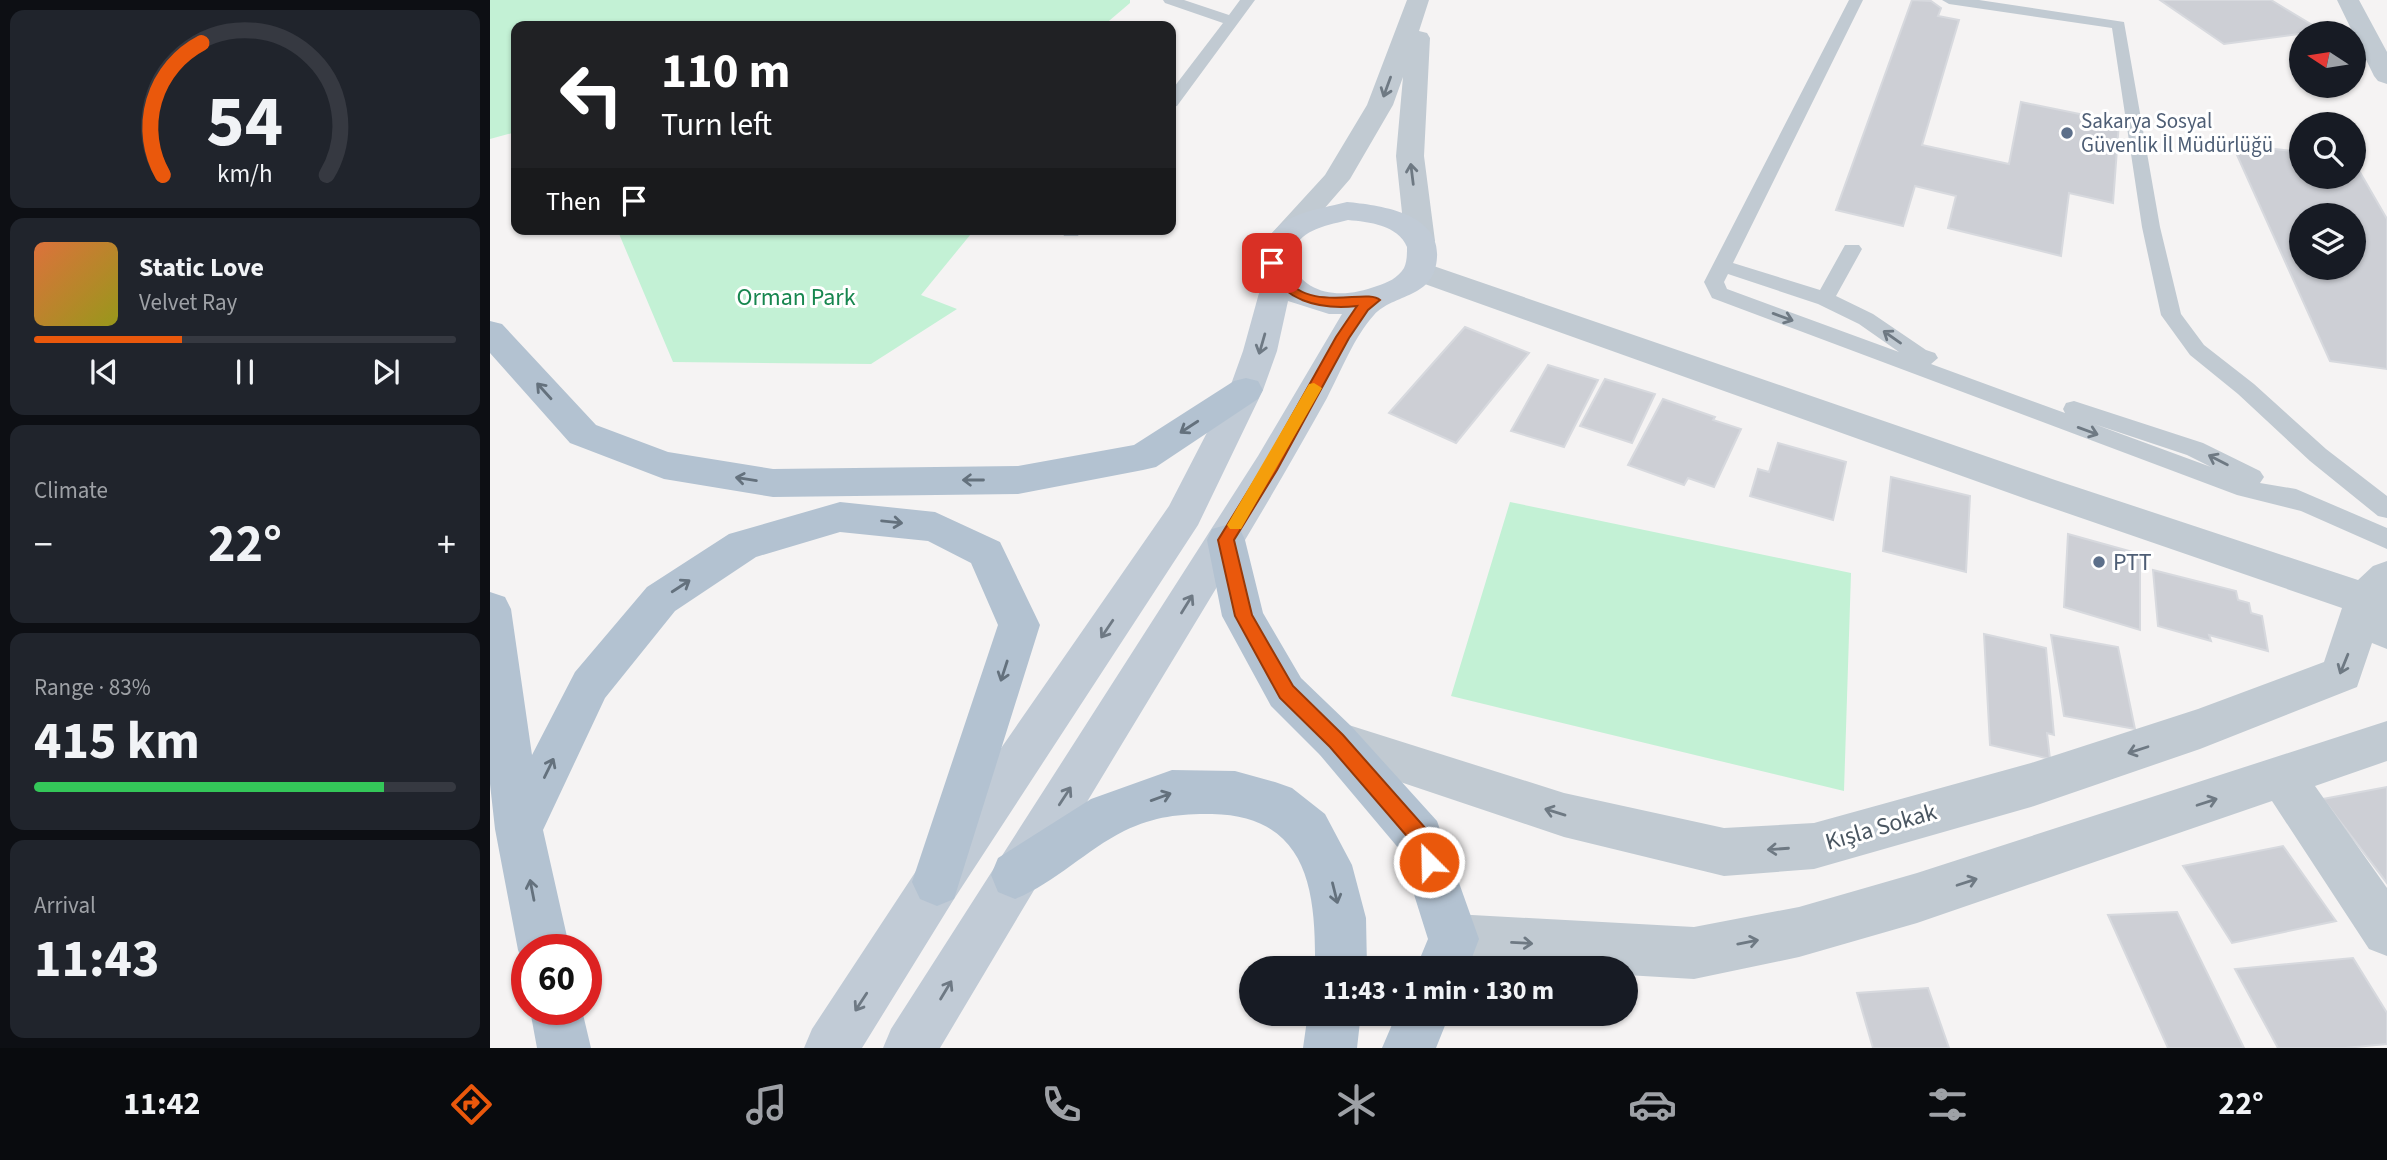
<!DOCTYPE html>
<meta charset="utf-8">
<style>
body{margin:0;font-family:"Source Sans 3",sans-serif;background:#20242c;color:#f1f3f6;height:100vh;display:flex;flex-direction:column;font-size:26px;white-space:nowrap}
*{box-sizing:border-box;margin:0}
p{font-size:23px;color:#9ea1a6}
.icon{flex:none;width:38px;height:38px;fill:none;stroke:currentColor;stroke-width:2;stroke-linecap:round;stroke-linejoin:round}
.map{position:relative;flex:1;overflow:hidden}
.side{display:flex;flex-direction:column;gap:10px;padding:10px;background:#0d0f14;width:490px}
.side>*{flex:none}
.banner{position:absolute;left:21px;top:21px;width:665px;height:214px;border-radius:14px;box-shadow:0 2px 5px #0004;background:#202124;color:#fff;overflow:hidden}
.needle{width:46px;rotate:282deg}
.buttons{position:absolute;left:1799px;top:21px;display:grid;gap:14px}
.buttons a{display:grid;place-items:center;width:77px;height:77px;border-radius:50%;background:#171b24;box-shadow:0 2px 5px #0004;font-size:35px}
.speed{position:absolute;left:21px;top:934px;display:flex;gap:14px;font-size:35px;font-weight:700;text-align:center}
.speed>*{display:grid;place-content:center;width:91px;height:91px;border-radius:50%;background:#171b24;box-shadow:0 2px 5px #0004;line-height:1}
.speed .limit{border:10px solid #d22;background:#fff;color:#111}
.pin{position:absolute;display:grid;place-items:center;width:60px;height:60px;color:#fff;margin:-30px;border-radius:14px;box-shadow:0 4px 10px #0006}
.me{position:absolute;width:77px;margin:-38px;rotate:337deg;stroke-linejoin:round;filter:drop-shadow(0 0 5px #0008)}
.turn{display:flex;align-items:center;gap:24px;height:147px;padding:0 35px;font-size:32px}
.turn .icon{width:91px;height:91px;stroke-width:2.5}
.turn b{display:block;font-size:49px;line-height:60px}
.then{display:flex;align-items:center;height:66px;padding:0 35px;background:#0003;gap:14px;font-size:26px}
.big{font-size:52px;font-weight:700;line-height:1.1}
.side .tile{flex:1;display:flex;flex-direction:column;justify-content:center;gap:10px;min-width:0;padding:0 24px;border-radius:14px;background:#20242c}
.side .dial{align-items:center;gap:0}
.dial svg{height:182px;overflow:visible;fill:none;stroke:#363941;stroke-width:7;stroke-linecap:round;text-anchor:middle}
.dial text{fill:#f1f3f6;stroke:none}
.song{display:flex;align-items:center;gap:21px}
.cover{width:84px;height:84px;border-radius:10px;background:linear-gradient(135deg,hsl(20 70% 55%),hsl(60 70% 35%))}
.played{height:7px;border-radius:4px;background:linear-gradient(90deg,#ea580c 35%,#363941 35%)}
.keys{display:flex;justify-content:space-around;direction:ltr}
.heat{display:flex;justify-content:space-between;align-items:center;font-size:38px;direction:ltr}
.charge{height:10px;border-radius:5px;background:linear-gradient(90deg,#34c759 83%,#363941 0)}
.trip{position:absolute;left:749px;top:956px;width:399px;height:70px;border-radius:35px;background:#171b24;box-shadow:0 2px 5px #0004;font-weight:700;line-height:70px;text-align:center}
.tab-bar{display:flex;height:112px;justify-content:space-around;align-items:center;background:#090b0e;color:#9ea1a6}
.tab-bar .icon{width:49px;height:49px}
.tab-bar .current{color:#ea580c}
.tab-bar b{font-size:32px;color:#f1f3f6}
main{display:flex;flex:1;min-height:0}
.map>svg:first-child{display:block}
.green{fill:#c3f1d5}
.building{fill:#cdcfd5;stroke:#d7d9de;stroke-width:2;fill-rule:evenodd}
.lines{fill:none;stroke-linecap:round;stroke-linejoin:round}
.lane{fill:#c1cad2;fill-rule:evenodd}
.street{fill:#c1cad2;fill-rule:evenodd}
.secondary{fill:#c1cbd6;fill-rule:evenodd}
.primary{fill:#b3c2d1;fill-rule:evenodd}
.oneway{stroke:#6e7983}
.oneway2{stroke:#6e7984}
.oneway3{stroke:#64717d}
.route{fill:#ea580c;stroke:#983908;stroke-width:2}
.slow{fill:#f59e0b}
.service-dot{fill:#5c6f8a;stroke:#fff;stroke-width:2.5}
.labels{text-anchor:middle;dominant-baseline:central;stroke-width:6;stroke-linejoin:round;paint-order:stroke}
.far-service-label{font-size:21px;fill:#4e5e75;stroke:#fff;text-anchor:start}
.park-label{font-size:24px;fill:#17864f;stroke:#fff}
.service-label{font-size:24px;fill:#4e5e75;stroke:#fff;text-anchor:start}
.street-label{font-size:24px;fill:#4a5661;stroke:#fff}
</style>
<main>
<section class="side">
<div class="tile dial"><svg viewBox="0 0 100 80">
<path d="M14 69A42 42 0 1 1 86 69"/>
<path d="M14 69A42 42 0 0 1 31 11" stroke="#ea580c"/>
<text x="50" y="56" font-size="32" font-weight="700">54</text>
<text x="50" y="72" font-size="11">km/h</text>
</svg></div>
<div class="tile">
<div class="song"><i class="cover"></i><div><b>Static Love</b><p>Velvet Ray</p></div></div>
<div class="played"></div>
<div class="keys"><svg class="icon" aria-label="previous" viewBox="0 0 24 24"><path d="M18 5L8 12l10 7zM5 5v14"/></svg><svg class="icon" aria-label="pause" viewBox="0 0 24 24"><path d="M8 5v14M16 5v14"/></svg><svg class="icon" aria-label="next" viewBox="0 0 24 24"><path d="M6 5l10 7-10 7zM19 5v14"/></svg></div>
</div>
<div class="tile"><p>Climate</p>
<div class="heat"><a>−</a><b class="big">22°</b><a>+</a></div>
</div>
<div class="tile"><p>Range · 83%</p><b class="big">415 km</b><div class="charge"></div></div>
<div class="tile"><p>Arrival</p><b class="big">11:43</b></div>
</section>
<div class="map">
<svg width="1897" height="1048" viewBox="0 0 1897 1048">
<rect width="100%" height="100%" fill="#f5f3f3"/>
<path class="green" d="M0 0H640V3L613 26H26V132L0 139Z
M127 229H485L431 295 467 309 381 364 183 362Z
M1020 502 1361 573 1354 791 961 696Z"/>
<path class="building" d="M1422 0 1441 1 1451 8 1448 16 1469 20 1432 145 1519 164 1531 102 1629 122 1623 203 1579 193 1571 256 1458 228 1466 196 1425 186 1413 226 1346 210Z
M1670 0H1781L1832 31 1734 44Z
M1742 144 1811 152V177H1864V162L1897 219V369L1840 361ZM1811 215H1864V268H1811Z
M975 327 1039 353 966 443 899 413Z
M1058 365 1108 380 1074 447 1021 431Z
M1115 379 1165 394 1142 443 1090 426Z
M1173 399 1225 417 1223 420 1251 429 1224 487 1198 478 1194 485 1138 465Z
M1288 443 1356 462 1343 520 1260 496 1268 469 1279 472Z
M1401 477 1480 496 1476 572 1393 551Z
M1578 534 1650 554V630L1574 607Z
M1663 570 1746 591 1748 600 1759 603 1761 613 1772 616 1778 651 1719 635 1721 641 1668 626Z
M1494 634 1556 648 1564 735 1557 733 1560 759 1500 745Z
M1561 635 1628 647 1645 729 1574 716Z
M1897 787V883L1833 799Z
M1793 846 1846 921 1742 943 1693 866Z
M1687 912 1754 1048H1678L1618 915Z
M1863 958 1897 1013V1044L1855 1048H1788L1745 969Z
M1438 988 1459 1048H1383L1367 993Z"/>
<g class="lines">
<path class="lane" d="M673 0H694L739 15 750 0H765L687 106 681 107V91L733 23 675 3Z
M1359 0H1373L1243 263 1330 290 1355 245H1369L1372 249 1346 296 1383 314 1436 350 1445 353 1448 358 1441 364 1575 413 1573 409 1576 403 1584 401 1713 443 1770 471 1774 477 1770 483 1806 489 1897 528V549L1811 511 1747 495 1222 298 1214 282ZM1238 274 1328 304 1369 324 1409 352 1237 289 1234 282ZM1604 424 1697 455 1721 467Z
M1452 0H1489L1634 22 1670 227 1691 314 1714 345 1764 384 1836 449 1897 496V518L1888 516 1820 461 1748 394 1700 355 1671 315 1652 227 1622 28 1459 4Z
M573 229H592L588 236H574L572 232Z"/>
<path class="street" d="M917 0H939L929 31 937 33 940 38 934 156 945 241 941 247 930 250 919 247 915 241 906 156 913 77 903 105 860 179 807 240 796 243 785 240 781 234 835 175 877 105Z
M1847 0H1869L1897 52V84L1888 81 1884 76Z
M929 261 1565 480 1868 580 1883 566 1897 561V649L1882 643 1867 687 1710 749 1541 807 1324 869 1234 876 1074 837 830 755 824 741 830 727 846 721 1074 793 1234 828 1324 823 1541 763 1708 709 1834 662 1852 608 1539 500 918 278 914 271 918 264Z
M1897 721V761L1825 786 1897 888V956L1879 949 1782 801 1427 923 1309 957 1204 979 1136 975V968C1082 968 994 977 946 957L939 939 946 921 964 914 1204 927 1309 907 1427 873Z"/>
<path class="secondary" d="M857 202C889 205 950 213 947 257 945 299 904 293 884 315 864 337 851 371 837 398 781 499 721 597 661 696 590 813 520 930 450 1048H393L401 1029 768 456 852 314H839L798 301 787 351 773 390 708 525 464 899 372 1048H314L322 1029 430 865 679 506 739 390 753 351 774 275 768 260C784 213 814 213 857 202ZM858 220C879 222 908 225 917 247 917 254 917 262 914 268 908 278 897 283 887 286 853 299 815 297 799 260 808 230 830 227 858 220Z"/>
<path class="primary" d="M0 321 12 324 106 425 178 452 283 469 528 466 644 445 744 381 756 378 768 381 773 390 768 399 666 467 653 470 528 494 283 497 174 479 80 443 0 353Z
M350 502 445 512 510 542 550 625 464 899 447 906 430 899 422 882 508 625 481 563 438 541 350 532 266 557 185 611 115 698 53 830 80 950H37L36 968 28 950 5 829 0 784V592L15 597 21 609 42 755 85 672 157 587 239 534Z
M736 525 750 529 755 540 773 613 811 678 862 727 947 821 989 939 978 968H926L938 939 910 850 830 755 781 706 732 616 717 540 722 529Z
M682 770 745 771 785 782 802 788 835 814 862 865 876 918 877 968H825C826 890 818 816 722 814 688 814 666 816 634 831 596 850 565 883 525 899L508 892 501 875 508 858 601 799Z
M40 1010H92L101 1048H47Z
M818 1013H871L867 1048H813Z
M907 1013H960L946 1048H892Z"/>
</g>
<defs><path id="oneway-shaft" d="M-6 0H5M1.5-3L5.5 0L1.5 3" fill="none" stroke-width="1.6" stroke-linecap="round" stroke-linejoin="round" transform="scale(1.75)"/></defs>
<g class="oneway">
<use href="#oneway-shaft" transform="translate(897 87) rotate(110)"/>
<use href="#oneway-shaft" transform="translate(922 174) rotate(-97)"/>
<use href="#oneway-shaft" transform="translate(1293 317) rotate(20)"/>
<use href="#oneway-shaft" transform="translate(1402 337) rotate(-145)"/>
<use href="#oneway-shaft" transform="translate(1598 431) rotate(20)"/>
<use href="#oneway-shaft" transform="translate(1728 460) rotate(-153)"/>
<use href="#oneway-shaft" transform="translate(1854 664) rotate(112)"/>
<use href="#oneway-shaft" transform="translate(1648 750) rotate(162)"/>
<use href="#oneway-shaft" transform="translate(1717 802) rotate(-18)"/>
<use href="#oneway-shaft" transform="translate(1065 812) rotate(-163)"/>
<use href="#oneway-shaft" transform="translate(1288 849) rotate(176)"/>
<use href="#oneway-shaft" transform="translate(1477 882) rotate(-18)"/>
<use href="#oneway-shaft" transform="translate(1258 942) rotate(-11)"/>
<use href="#oneway-shaft" transform="translate(1032 943) rotate(3)"/>
</g>
<g class="oneway2">
<use href="#oneway-shaft" transform="translate(772 344) rotate(106)"/>
<use href="#oneway-shaft" transform="translate(697 604) rotate(-58)"/>
<use href="#oneway-shaft" transform="translate(617 629) rotate(124)"/>
<use href="#oneway-shaft" transform="translate(575 796) rotate(-57)"/>
<use href="#oneway-shaft" transform="translate(456 990) rotate(-59)"/>
<use href="#oneway-shaft" transform="translate(371 1002) rotate(123)"/>
</g>
<g class="oneway3">
<use href="#oneway-shaft" transform="translate(54 391) rotate(-132)"/>
<use href="#oneway-shaft" transform="translate(699 427) rotate(147)"/>
<use href="#oneway-shaft" transform="translate(256 479) rotate(-171)"/>
<use href="#oneway-shaft" transform="translate(483 480) rotate(-180)"/>
<use href="#oneway-shaft" transform="translate(402 522) rotate(6)"/>
<use href="#oneway-shaft" transform="translate(191 586) rotate(-33)"/>
<use href="#oneway-shaft" transform="translate(514 671) rotate(108)"/>
<use href="#oneway-shaft" transform="translate(59 768) rotate(-64)"/>
<use href="#oneway-shaft" transform="translate(671 797) rotate(-20)"/>
<use href="#oneway-shaft" transform="translate(42 890) rotate(-101)"/>
<use href="#oneway-shaft" transform="translate(845 893) rotate(76)"/>
</g>
<path class="route" d="M782 259 787 260C789 265 791 271 794 276 819 314 877 288 890 300L878 310 859 338 787 470 744 540 762 615 803 686 853 735 937 830 949 862 946 869 939 872 932 869 922 842 840 747 790 698 745 616 728 540 776 462 846 337 867 306C829 310 791 301 776 263Z"/>
<path class="slow" d="M824 383 832 388 751 529H740L737 525 740 520 819 384Z"/>
<g class="service-dot">
<circle cx="1577" cy="133" r="7"/>
<circle cx="1609" cy="562" r="7"/>
</g>
<g class="labels">
<g class="far-service-label">
<text x="1591" y="121">Sakarya Sosyal<tspan x="1591" dy="24">Güvenlik İl Müdürlüğü</tspan></text>
</g>
<g class="park-label">
<text x="306" y="297">Orman Park</text>
</g>
<g class="service-label">
<text x="1623" y="562">PTT</text>
</g>
<g class="street-label">
<text transform="translate(1391 827) rotate(-16)">Kışla Sokak</text>
</g>
</g>
</svg>
<div class="buttons">
<a><svg class="needle" viewBox="-14 -14 28 28"><path d="M0-13l5 13h-10z" fill="#e53935"/><path d="M0 13l5-13h-10z" fill="#9ea1a6"/></svg></a>
<a><svg class="icon" aria-label="search" viewBox="0 0 24 24"><circle cx="10" cy="10" r="6"/><path d="M15 15l6 6"/></svg></a>
<a><svg class="icon" aria-label="layers" viewBox="0 0 24 24"><path d="M12 4l9 5-9 5-9-5zM3 14l9 5 9-5"/></svg></a>
</div>
<div class="speed"><div class="limit">60</div></div>
<div class="pin" style="left:782px;top:263px;background:#d93025"><svg class="icon" aria-label="arrive" viewBox="0 0 24 24"><path d="M6 21V4h12l-3 4 3 4H6"/></svg></div>
<svg class="me" style="left:939px;top:862px" viewBox="-20 -20 40 40"><circle r="17" fill="#ea580c" stroke="#fff" stroke-width="3"/><path d="M0-11L8 9 0 5-8 9z" fill="#fff"/></svg>
<div class="trip">11:43 · 1 min · 130 m</div>
<div class="banner">
<div class="turn"><svg class="icon" aria-label="left" viewBox="0 0 24 24"><path d="M17 20v-9H6M10 6l-5 5 5 5"/></svg><div><b>110 m</b>Turn left</div></div>
<div class="then">Then<svg class="icon" aria-label="arrive" viewBox="0 0 24 24"><path d="M6 21V4h12l-3 4 3 4H6"/></svg></div>
</div>
</div>
</main>
<nav class="tab-bar">
<b>11:42</b>
<svg class="icon current" aria-label="directions" viewBox="0 0 24 24"><path d="M12 3l9 9-9 9-9-9zM9 14v-3h6M13 9l2 2-2 2"/></svg>
<svg class="icon" aria-label="music" viewBox="0 0 24 24"><path d="M9 18V5l10-2v13"/><circle cx="6" cy="18" r="3"/><circle cx="16" cy="16" r="3"/></svg>
<svg class="icon" aria-label="phone" viewBox="0 0 24 24"><path d="M5 4h4l2 5-3 2q2 4 5 5l2-3 5 2v4C11 20 4 13 5 4z"/></svg>
<svg class="icon" aria-label="climate" viewBox="0 0 24 24"><path d="M12 3v18M4 7l16 10M4 17L20 7"/></svg>
<svg class="icon" aria-label="car" viewBox="0 0 24 24"><path d="M5 17H2v-5l4-1 3-4h7l3 4 3 1v5h-3M9 17h6M6 11h13"/><circle cx="7" cy="17" r="2"/><circle cx="17" cy="17" r="2"/></svg>
<svg class="icon" aria-label="filters" viewBox="0 0 24 24"><path d="M4 7h16M4 17h16"/><circle cx="9" cy="7" r="2"/><circle cx="15" cy="17" r="2"/></svg>
<b>22°</b>
</nav>
